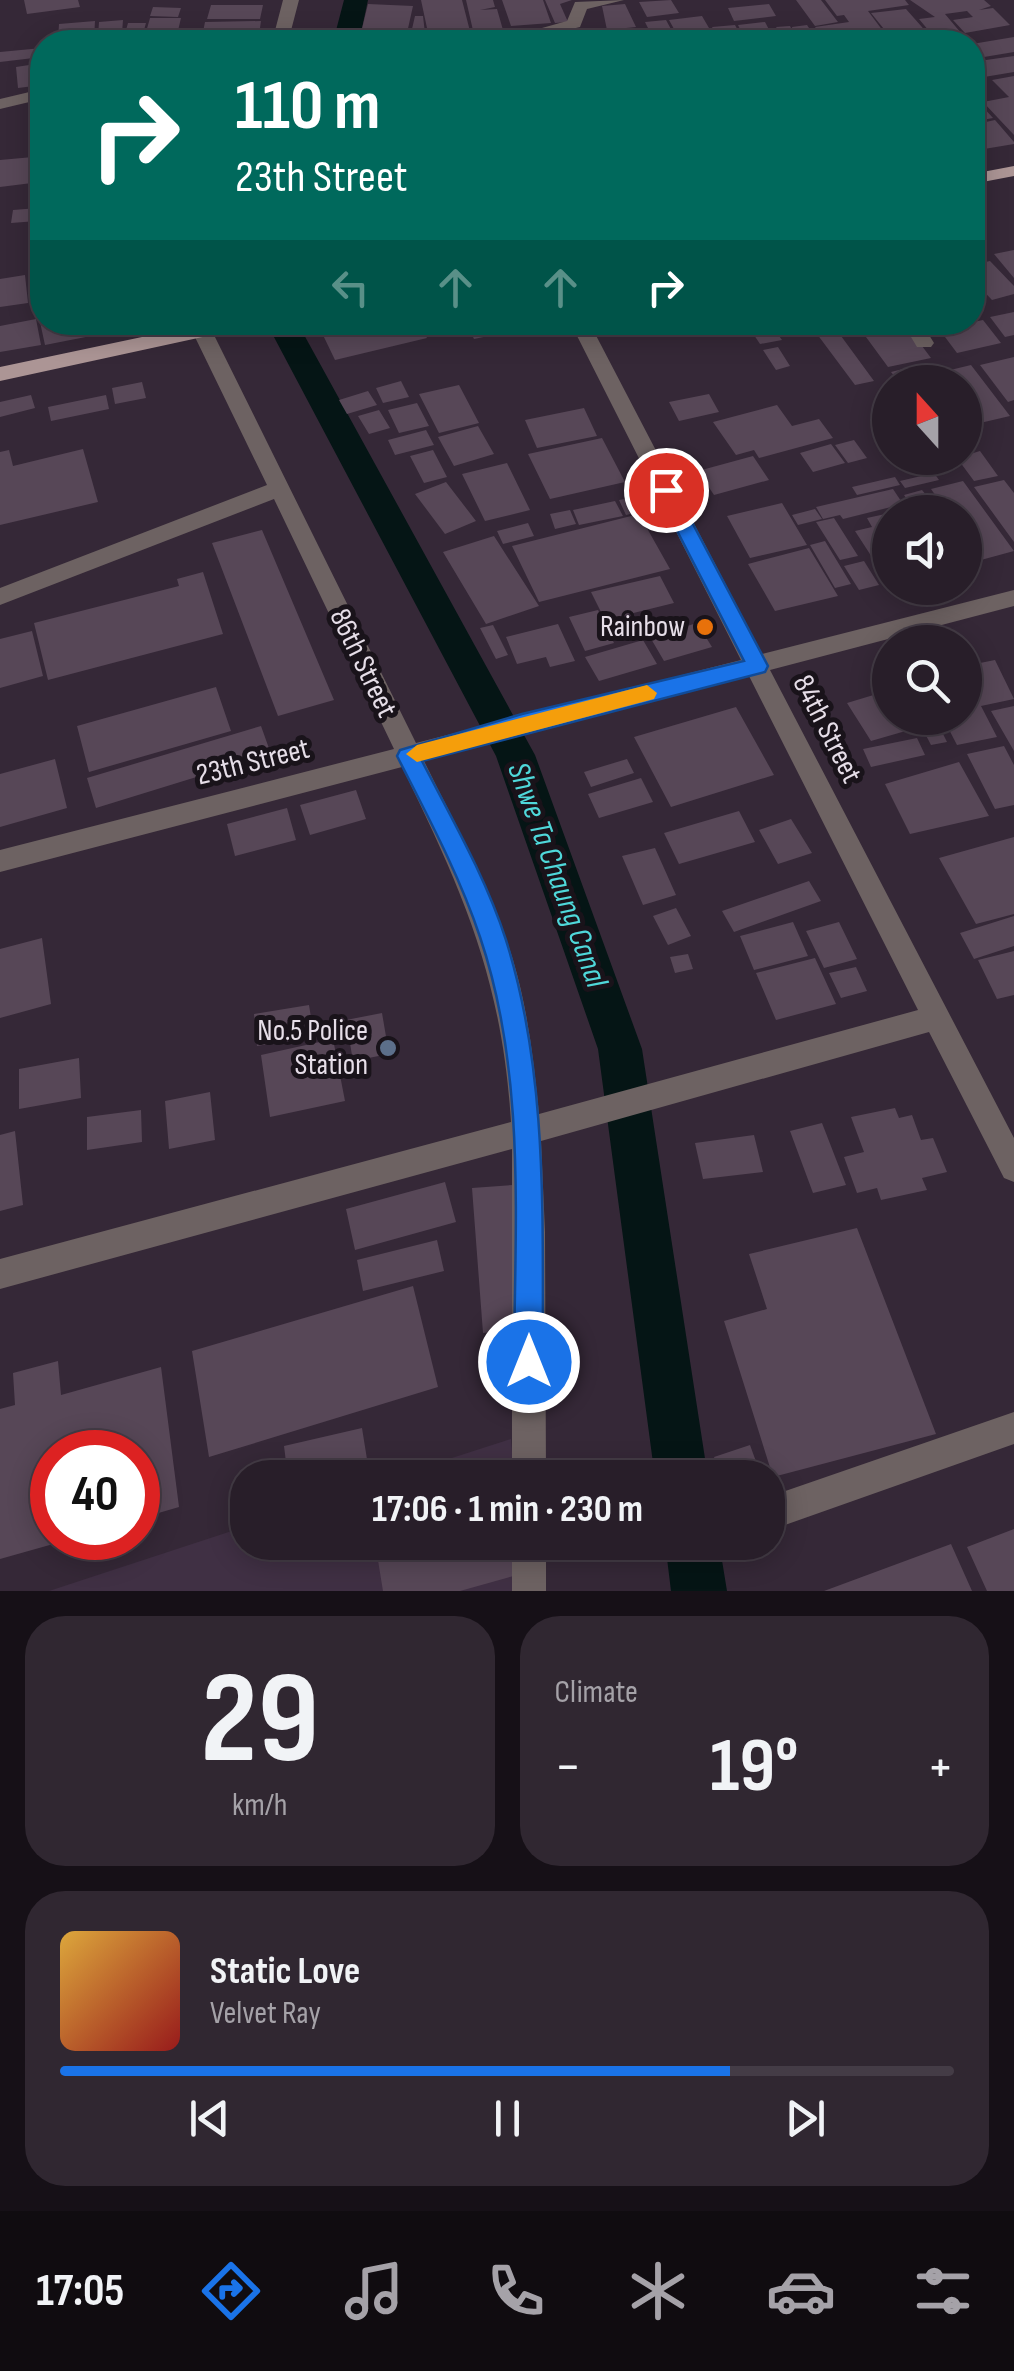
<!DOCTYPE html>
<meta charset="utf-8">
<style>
body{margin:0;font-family:"Sofia Sans Condensed",sans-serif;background:#302731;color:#f1f3f6;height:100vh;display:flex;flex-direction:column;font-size:38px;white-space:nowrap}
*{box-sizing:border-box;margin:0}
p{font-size:32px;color:#a5a2a8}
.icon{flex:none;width:55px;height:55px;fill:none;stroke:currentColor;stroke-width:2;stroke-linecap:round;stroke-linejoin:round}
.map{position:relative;height:1591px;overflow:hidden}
.sheet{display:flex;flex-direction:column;gap:25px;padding:25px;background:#161017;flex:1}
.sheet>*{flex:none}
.guide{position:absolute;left:30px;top:30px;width:955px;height:305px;border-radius:40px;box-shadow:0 5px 25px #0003,0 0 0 2px #443c46;background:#00695c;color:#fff;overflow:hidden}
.needle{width:65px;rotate:339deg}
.buttons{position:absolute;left:872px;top:365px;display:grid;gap:20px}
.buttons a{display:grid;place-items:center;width:110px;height:110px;border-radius:50%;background:#281e29;box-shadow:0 5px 25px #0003,0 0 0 2px #443c46;font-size:50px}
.speed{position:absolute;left:30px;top:1430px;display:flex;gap:20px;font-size:50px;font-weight:700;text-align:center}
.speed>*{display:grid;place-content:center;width:130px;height:130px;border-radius:50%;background:#281e29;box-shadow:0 5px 25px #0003,0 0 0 2px #443c46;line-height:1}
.speed .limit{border:15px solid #d22;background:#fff;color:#111}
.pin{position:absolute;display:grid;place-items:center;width:85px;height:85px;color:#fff;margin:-42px;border:5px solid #fff;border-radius:50%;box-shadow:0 2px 10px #0007}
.me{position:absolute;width:110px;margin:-55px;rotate:0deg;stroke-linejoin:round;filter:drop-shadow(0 0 8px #0008)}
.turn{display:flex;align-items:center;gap:35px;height:210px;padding:0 40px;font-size:45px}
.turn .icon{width:130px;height:130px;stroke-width:2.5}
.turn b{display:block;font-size:70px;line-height:85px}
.lanes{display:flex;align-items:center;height:95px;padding:0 40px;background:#0003;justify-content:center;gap:50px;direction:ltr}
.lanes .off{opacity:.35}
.big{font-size:75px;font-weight:700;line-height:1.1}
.sheet .tile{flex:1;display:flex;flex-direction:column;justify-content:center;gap:15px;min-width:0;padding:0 35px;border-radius:40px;background:#302731}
.sheet .dial{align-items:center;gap:0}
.dial b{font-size:130px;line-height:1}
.song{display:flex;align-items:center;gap:30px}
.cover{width:120px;height:120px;border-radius:15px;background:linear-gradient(135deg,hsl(40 70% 55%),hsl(0 70% 35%))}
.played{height:10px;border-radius:5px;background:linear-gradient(90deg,#1a73e8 75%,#443c46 75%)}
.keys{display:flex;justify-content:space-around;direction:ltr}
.heat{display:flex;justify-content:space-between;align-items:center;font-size:55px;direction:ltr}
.sheet .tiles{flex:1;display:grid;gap:25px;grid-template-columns:1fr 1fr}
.tile:last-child{grid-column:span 2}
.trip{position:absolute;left:230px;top:1460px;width:555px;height:100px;border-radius:40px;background:#281e29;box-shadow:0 5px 25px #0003,0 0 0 2px #443c46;font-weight:700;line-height:100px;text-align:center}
.dock{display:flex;height:160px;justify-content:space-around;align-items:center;background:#100c10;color:#a5a2a8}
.dock .icon{width:70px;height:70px}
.dock .on{color:#1a73e8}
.dock b{font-size:45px;color:#f1f3f6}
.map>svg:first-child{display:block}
.built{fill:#403044}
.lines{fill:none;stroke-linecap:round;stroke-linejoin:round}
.canal{fill:#051515;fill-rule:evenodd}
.building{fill:#574757}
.minor{fill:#6d6262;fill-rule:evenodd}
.major{fill:#ac9595;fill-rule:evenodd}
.route{fill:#1a73e8;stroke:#114b97;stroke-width:2.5}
.slow{fill:#f59e0b}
.food-dot{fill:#e8710a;stroke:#19131a;stroke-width:4}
.service-dot{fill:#5c6f8a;stroke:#19131a;stroke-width:4}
.labels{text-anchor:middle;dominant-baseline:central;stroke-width:10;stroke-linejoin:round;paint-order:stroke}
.poi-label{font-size:30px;fill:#e6dee8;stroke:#19131a;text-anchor:end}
.street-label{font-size:30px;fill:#e6dee8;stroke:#19131a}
.water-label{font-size:32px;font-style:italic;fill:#4fd8da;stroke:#19131a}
</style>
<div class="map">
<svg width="1014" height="1591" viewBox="0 0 1014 1591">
<rect width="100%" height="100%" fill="#352837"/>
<path class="built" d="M511 1439 514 1477H393Z
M247 1526 248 1542 519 1543 523 1591H49Z"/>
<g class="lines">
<path class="canal" d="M344 0H368L359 42H333Z
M266 322H297L535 755 642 1049 708 1478H655L598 1049 496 756Z
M665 1542H719L727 1591H671Z"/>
</g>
<path class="building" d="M24 0H78L80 7 27 14Z
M421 0H462L472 39 430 42Z
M466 0H493L495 7 480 10 497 9 505 37 475 39Z
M502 0H543L551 23 511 26Z
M545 0H572L560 4 568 22 555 23Z
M671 0 679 13 647 17 639 2Z
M796 0H821L838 22 815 26Z
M825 0H905L909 5 868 11 889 39 826 42 815 27 849 22 844 15 837 16Z
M910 0H984L991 6 979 10 993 8 1010 25 965 33 953 20 973 17 967 11 945 14 961 33 934 37 919 19 935 17Z
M368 4 413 6 405 42 359 41Z
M625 4 636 27 607 30 602 6Z
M769 4 776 16 734 21 728 8Z
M211 5H263L260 19H207Z
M153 7 181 8 178 17 150 16Z
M906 9 929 35 892 39 871 13Z
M415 16H423L426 42H409Z
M702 16 709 28 701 29 704 36 679 38 669 20Z
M150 18H181L176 39H144Z
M123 20 122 33 98 37 99 22Z
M666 20 678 42H637L633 34 650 32 645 22Z
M95 21 94 38 58 40 59 24Z
M261 21 258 42H201L205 22Z
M765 22 774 39 746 42 738 25Z
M128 23H146L142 37H124Z
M735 25 744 42H720L712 27Z
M807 25 818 42H786L776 27 790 26 793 32 792 27Z
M1014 37V52L972 59V44Z
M42 48V57L0 62V52Z
M1014 56V72L972 79V62Z
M42 63V85L18 88 16 67Z
M1014 76V135L983 102 1009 97 992 80Z
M972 95 993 118 972 122Z
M995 120 1014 142V144L984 149 972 135V125Z
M33 157V163L42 162V177L32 178V183L0 187V160Z
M38 208 37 221 11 223 13 210Z
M1014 250V278L994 254Z
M990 261 1014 286V294L992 300 972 279V265Z
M25 275 28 303 0 307V279Z
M1014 312V335L1005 337 990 317Z
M36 319 41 345 0 352V326Z
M983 320 1001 343 957 353 939 329Z
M40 322H152V324L45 345Z
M367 322H418L427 338 335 360 322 333Z
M466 322H545V324L474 339Z
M614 322H663V324L619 332Z
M855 322H904L931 358 888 367Z
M771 325 782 340 760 344 750 329Z
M833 325 874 381 855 385 814 330Z
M778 347 790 366 776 370 763 350Z
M1014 357V400L1008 402 980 365Z
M927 363 943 382H899L891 372Z
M971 365 1010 416 980 423 965 403V382H950L942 372Z
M401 381 409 397 383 403 376 388Z
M142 382 146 398 115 404 112 388Z
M459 385 479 423 439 433 419 394Z
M368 391 377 405 347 414 339 400Z
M709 394 719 412 679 421 669 402Z
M31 395 35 408 0 417V402Z
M106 395 109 409 51 421 48 407Z
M417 403 429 426 399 433 388 410Z
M777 405 792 426 819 419 833 438 759 458 754 450 736 455 713 422Z
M584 408 597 436 537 448 525 420Z
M379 410 390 428 369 434 358 416Z
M478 426 494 454 454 466 438 437Z
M426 430 434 445 395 455 388 440Z
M602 438 625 482 550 499 528 454Z
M854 440 867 458 848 463 835 445Z
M831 444 845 463 813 472 800 453Z
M83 449 98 502 0 525V452L9 450 13 466Z
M433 450 447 477 424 483 410 456Z
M980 451 998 476 974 481 957 458Z
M753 456 769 480 714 495 698 471Z
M908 458H951L956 464 917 469Z
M507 463 530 510 485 521 462 474Z
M934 473 939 480 905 488 900 481Z
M895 477 900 485 857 495 852 487Z
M1004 480 1014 493V542L974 487Z
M963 481 1014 551 981 560 965 538V512H947L931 489Z
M446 482 476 521 445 534 415 494Z
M893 489 903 504 843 519 840 515 823 519 816 507Z
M922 490 940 512H902L899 508 911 505 904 495Z
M635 497 643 511 626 515 619 500Z
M615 501 623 516 579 525 573 510Z
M782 503 807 545 750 558 727 516Z
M815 509 822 519 798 525 792 515Z
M570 510 576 524 555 529 550 514Z
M890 513V585L855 531 872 527 867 518Z
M639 514 670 569 539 602 512 546Z
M834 518 858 556 840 560 816 522Z
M528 523 534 536 503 544 497 531Z
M262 530 334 700 278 716 212 543Z
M494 536 539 606 486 624 443 552Z
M825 541 851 584 835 588 810 545Z
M809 548 838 596 775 611 748 564Z
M864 561 879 585 859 590 844 566Z
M203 572 223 634 48 680 34 623 179 586 177 579Z
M660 576 674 603 605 620 591 592Z
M598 610 614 643 585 651 569 617Z
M697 623 712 647 664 661 650 637Z
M558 624 575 661 550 667 546 657 517 664 506 637Z
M493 625 508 655 496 659 480 628Z
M32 631 43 676 0 688V639Z
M643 640 657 664 599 681 585 657Z
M995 660 1014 699 981 706 997 737 957 745 943 718H965V666Z
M216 687 231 731 89 772 77 726Z
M890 690V718H910L916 728 871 741 847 703Z
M1014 706V751L991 711Z
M736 707 774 775 671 807 634 737Z
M917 718H935L947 742 931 745Z
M261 726 271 754 96 808 87 778Z
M917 738 925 755 871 767 863 749Z
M1004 746 1014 765V805L995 809 967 754Z
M55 759 67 808 0 827V774Z
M627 759 634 773 591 787 584 772Z
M959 762 989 816 910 834 885 784Z
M641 778 653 802 599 818 588 794Z
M356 790 366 819 310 835 300 805Z
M287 808 296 840 235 856 227 824Z
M739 811 755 842 679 864 664 833Z
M791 819 812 853 778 864 759 830Z
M1014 837V914L976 924 939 858Z
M655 848 676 895 643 905 622 856Z
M809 881 821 901 734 932 722 911Z
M676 908 691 936 668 945 653 916Z
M1014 916V946L974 959 960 933Z
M793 922 808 956 754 970 740 936Z
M839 922 857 959 824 968 806 931Z
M42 938 51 1004 0 1018V949Z
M1014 951V995L997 999 978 960Z
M688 954 693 969 675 973 670 957Z
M815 958 836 1004 776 1020 756 973Z
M856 967 867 991 841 998 829 973Z
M309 1005 314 1036 257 1046 254 1014Z
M382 1013 389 1054 353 1061 346 1020Z
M333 1039 345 1101 270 1117 261 1055Z
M79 1058 81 1098 19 1109V1069Z
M210 1092 215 1140 169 1149 165 1101Z
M895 1108 899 1118 912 1115 921 1140 933 1138 947 1172 922 1178 927 1190 881 1200 877 1188 857 1193 844 1157 864 1152 851 1117Z
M141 1110 142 1142 87 1150V1117Z
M822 1123 846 1185 813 1193 790 1131Z
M15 1131 23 1205 0 1211V1135Z
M754 1135 763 1172 703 1179 695 1143Z
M445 1182 456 1222 355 1250 346 1209Z
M513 1185 526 1329 483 1333 472 1188Z
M857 1228 936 1434 773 1477 724 1321 767 1309 749 1254Z
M437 1240 444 1271 363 1291 357 1260Z
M413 1286 438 1387 209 1457 192 1351Z
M58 1361 61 1395 161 1367 179 1507 138 1519V1452H52V1538L71 1539 0 1559V1409L15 1405 13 1373Z
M362 1428 370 1478H288L284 1446Z
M750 1445 762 1478H721L714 1457Z
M1014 1529V1591H987L967 1547Z
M375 1542H510L517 1575 460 1591H383Z
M951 1544 972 1591H824Z"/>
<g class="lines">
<path class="minor" d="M283 0H299L288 42H272Z
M624 0 587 9 580 27 518 42H492L567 21 575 2Z
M42 89V99L0 109V99Z
M195 322H215L213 333 416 743 741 660 570 322H589L762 654 1014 590V606L770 670 1014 1138V1182L1004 1178 929 1032 541 1141 545 1232 546 1478H512V1149L0 1289V1259L511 1122C502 979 463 892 402 767L0 872V850L394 749 274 499 0 605V588L267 485 193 333ZM749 676 918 1010 539 1114C534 1063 528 1010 513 960 492 891 456 826 424 761Z
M902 322H921L934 343 931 347H917Z
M1014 1412V1444L768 1531V1497Z
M512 1542H546V1591H512Z"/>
<path class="major" d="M1014 166V176L972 184V174Z
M213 322H253L244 328 0 381V367Z"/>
</g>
<path class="route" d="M666 483 675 490 768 666 765 672 422 761C452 819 486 878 506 940 549 1077 542 1221 543 1362L539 1372 529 1377 519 1372 514 1362C515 1221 526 1073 480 937 459 874 427 815 397 756L400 750 522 714 744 661 656 490Z"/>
<path class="slow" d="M647 685 657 693 654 699 417 762 406 754 417 745Z"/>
<circle class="food-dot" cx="705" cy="627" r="10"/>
<circle class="service-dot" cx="388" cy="1048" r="10"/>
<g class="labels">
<g class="poi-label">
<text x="685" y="627">Rainbow</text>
<text x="368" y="1031">No.5 Police<tspan x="368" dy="34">Station</tspan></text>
</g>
<g class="street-label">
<text transform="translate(363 663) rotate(64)">86th Street</text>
<text transform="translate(827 729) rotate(63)">84th Street</text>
<text transform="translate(253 762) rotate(-14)">23th Street</text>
</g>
<g class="water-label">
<text transform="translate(557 875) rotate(70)">Shwe Ta Chaung Canal</text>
</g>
</g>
</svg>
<div class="buttons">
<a><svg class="needle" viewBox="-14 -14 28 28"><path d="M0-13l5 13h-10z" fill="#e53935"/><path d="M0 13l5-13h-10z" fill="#a5a2a8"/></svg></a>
<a><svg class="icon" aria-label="sound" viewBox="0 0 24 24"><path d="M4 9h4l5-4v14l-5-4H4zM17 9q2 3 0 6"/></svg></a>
<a><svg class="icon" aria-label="search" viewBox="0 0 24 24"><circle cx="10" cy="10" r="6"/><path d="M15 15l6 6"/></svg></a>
</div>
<div class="speed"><div class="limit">40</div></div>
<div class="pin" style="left:666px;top:490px;background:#d93025"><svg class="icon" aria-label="arrive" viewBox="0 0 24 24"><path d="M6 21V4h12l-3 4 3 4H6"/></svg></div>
<svg class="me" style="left:529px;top:1362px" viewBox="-20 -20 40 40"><circle r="17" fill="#1a73e8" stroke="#fff" stroke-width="3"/><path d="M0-11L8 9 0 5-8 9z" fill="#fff"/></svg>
<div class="trip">17:06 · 1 min · 230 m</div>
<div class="guide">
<div class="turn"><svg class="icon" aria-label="right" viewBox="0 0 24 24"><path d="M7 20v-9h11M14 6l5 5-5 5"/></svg><div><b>110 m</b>23th Street</div></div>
<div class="lanes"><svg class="icon off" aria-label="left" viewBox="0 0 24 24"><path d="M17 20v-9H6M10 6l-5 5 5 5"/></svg><svg class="icon off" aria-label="ahead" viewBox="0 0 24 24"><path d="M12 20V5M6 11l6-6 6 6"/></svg><svg class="icon off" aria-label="ahead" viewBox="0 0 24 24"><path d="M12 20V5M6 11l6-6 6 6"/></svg><svg class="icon" aria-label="right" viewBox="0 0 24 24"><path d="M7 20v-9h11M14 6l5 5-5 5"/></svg></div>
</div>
</div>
<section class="sheet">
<div class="tiles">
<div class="tile dial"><b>29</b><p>km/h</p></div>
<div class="tile"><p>Climate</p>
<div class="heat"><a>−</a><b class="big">19°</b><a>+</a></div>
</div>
<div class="tile">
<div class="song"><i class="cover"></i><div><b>Static Love</b><p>Velvet Ray</p></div></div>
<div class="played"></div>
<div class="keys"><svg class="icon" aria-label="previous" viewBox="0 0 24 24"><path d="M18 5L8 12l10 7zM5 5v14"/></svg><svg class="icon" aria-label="pause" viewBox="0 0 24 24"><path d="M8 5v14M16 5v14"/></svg><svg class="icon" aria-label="next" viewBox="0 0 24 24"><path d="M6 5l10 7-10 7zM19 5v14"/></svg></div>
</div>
</div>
</section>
<nav class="dock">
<b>17:05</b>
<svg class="icon on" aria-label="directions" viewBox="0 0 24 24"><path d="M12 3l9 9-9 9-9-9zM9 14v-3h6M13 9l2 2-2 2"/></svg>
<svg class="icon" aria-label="music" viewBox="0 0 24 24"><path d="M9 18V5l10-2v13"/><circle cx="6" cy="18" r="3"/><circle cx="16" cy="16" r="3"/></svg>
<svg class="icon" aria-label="phone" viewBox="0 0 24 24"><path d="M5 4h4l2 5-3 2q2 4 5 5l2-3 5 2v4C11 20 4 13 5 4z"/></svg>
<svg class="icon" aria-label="climate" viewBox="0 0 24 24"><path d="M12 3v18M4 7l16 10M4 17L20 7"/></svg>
<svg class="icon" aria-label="car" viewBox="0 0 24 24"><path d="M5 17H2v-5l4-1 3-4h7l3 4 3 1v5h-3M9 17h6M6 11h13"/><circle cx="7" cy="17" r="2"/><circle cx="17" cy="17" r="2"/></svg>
<svg class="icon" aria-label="filters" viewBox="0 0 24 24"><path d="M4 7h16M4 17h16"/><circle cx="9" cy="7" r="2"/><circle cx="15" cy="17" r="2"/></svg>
</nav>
